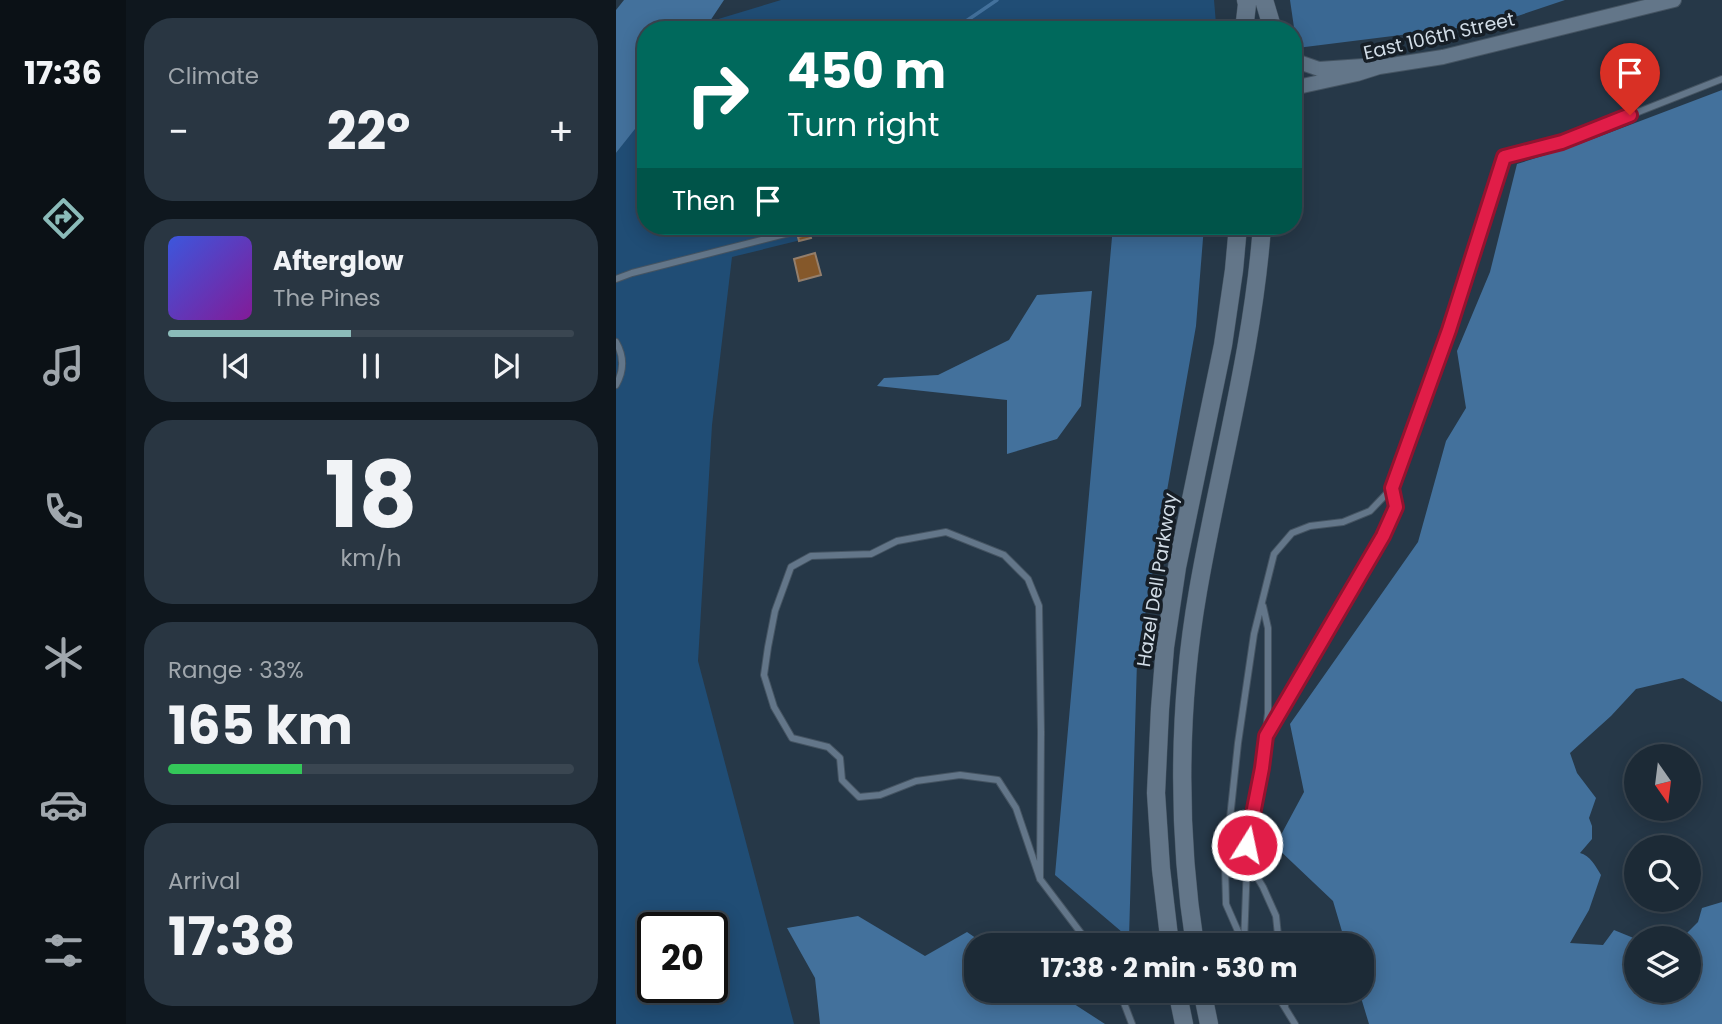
<!DOCTYPE html>
<meta charset="utf-8">
<style>
body{margin:0;font-family:Poppins,sans-serif;background:#293642;color:#f1f3f6;height:100vh;display:flex;flex-direction:column;font-size:26px;white-space:nowrap}
*{box-sizing:border-box;margin:0}
p{font-size:23px;color:#a0a7ad}
.icon{flex:none;width:38px;height:38px;fill:none;stroke:currentColor;stroke-width:2;stroke-linecap:round;stroke-linejoin:round}
.map{position:relative;flex:1;overflow:hidden}
.sheet{display:flex;flex-direction:column;gap:18px;padding:18px;background:#0f171e;width:490px}
.sheet>*{flex:none}
.hud{position:absolute;left:21px;top:21px;width:665px;height:214px;border-radius:28px;box-shadow:0 4px 18px #0003,0 0 0 2px #3a4651;background:#00695c;color:#fff;overflow:hidden}
.needle{width:46px;rotate:166deg}
.controls{position:absolute;left:1008px;top:744px;display:grid;gap:14px}
.controls a{display:grid;place-items:center;width:77px;height:77px;border-radius:50%;background:#1c2a36;box-shadow:0 4px 18px #0003,0 0 0 2px #3a4651;font-size:35px}
.speed{position:absolute;left:21px;top:912px;display:flex;gap:14px;font-size:35px;font-weight:700;text-align:center}
.speed>*{display:grid;place-content:center;width:91px;height:91px;border-radius:50%;background:#1c2a36;box-shadow:0 4px 18px #0003,0 0 0 2px #3a4651;line-height:1}
.speed .limit{border:4px solid #111;border-radius:10px;background:#fff;color:#111}
.pin{position:absolute;display:grid;place-items:center;width:60px;height:60px;color:#fff;margin:-72px -30px;border-radius:50% 50% 50% 0;rotate:-45deg;box-shadow:0 0 7px #0007}
.pin .icon{rotate:45deg}
.me{position:absolute;width:77px;margin:-38px;rotate:10deg;stroke-linejoin:round;filter:drop-shadow(0 0 5px #0008)}
.turn{display:flex;align-items:center;gap:24px;height:147px;padding:0 35px;font-size:32px}
.turn .icon{width:91px;height:91px;stroke-width:2.5}
.turn b{display:block;font-size:49px;line-height:60px}
.then{display:flex;align-items:center;height:66px;padding:0 35px;background:#0003;gap:14px;font-size:26px}
.big{font-size:52px;font-weight:700;line-height:1.1}
.sheet .widget{flex:1;display:flex;flex-direction:column;justify-content:center;gap:10px;min-width:0;padding:0 24px;border-radius:28px;background:#293642}
.sheet .dial{align-items:center;gap:0}
.dial b{font-size:91px;line-height:1}
.song{display:flex;align-items:center;gap:21px}
.cover{width:84px;height:84px;border-radius:10px;background:linear-gradient(135deg,hsl(230 70% 55%),hsl(290 70% 35%))}
.played{height:7px;border-radius:4px;background:linear-gradient(90deg,#8bbbb9 45%,#3a4651 45%)}
.keys{display:flex;justify-content:space-around;direction:ltr}
.heat{display:flex;justify-content:space-between;align-items:center;font-size:38px;direction:ltr}
.charge{height:10px;border-radius:5px;background:linear-gradient(90deg,#34c759 33%,#3a4651 0)}
.trip{position:absolute;left:348px;top:933px;width:410px;height:70px;border-radius:28px;background:#1c2a36;box-shadow:0 4px 18px #0003,0 0 0 2px #3a4651;font-weight:700;line-height:70px;text-align:center}
main{display:flex;flex:1;min-height:0}
.tabs{display:flex;flex-direction:column;width:126px;justify-content:space-around;align-items:center;background:#0b1116;color:#a0a7ad}
.tabs .icon{width:49px;height:49px}
.tabs .selected{color:#8bbbb9}
.tabs b{font-size:32px;color:#f1f3f6}
.map>svg:first-child{display:block}
.green{fill:#204d75;fill-rule:evenodd}
.forest{fill:#3a6893}
.water{fill:#43719c}
.lines{fill:none;stroke-linecap:round;stroke-linejoin:round}
.stream{stroke:#43719c;stroke-width:3.5}
.building{fill:#85582a;stroke:#947f6c;stroke-width:2}
.service-casing{stroke:#455462;stroke-width:8}
.tertiary-casing{stroke:#455462;stroke-width:16}
.secondary-casing{stroke:#455462;stroke-width:19}
.service{stroke:#637689;stroke-width:6}
.tertiary{stroke:#637689;stroke-width:14}
.secondary{stroke:#637689;stroke-width:18}
.route-casing{stroke:#92132f;stroke-width:18}
.route{stroke:#e11d48;stroke-width:12}
.labels{text-anchor:middle;dominant-baseline:central;stroke-width:7;stroke-linejoin:round;paint-order:stroke}
.street-label{font-size:19px;fill:#d1dce6;stroke:#161e26}
</style>
<main>
<nav class="tabs">
<b>17:36</b>
<svg class="icon selected" aria-label="directions" viewBox="0 0 24 24"><path d="M12 3l9 9-9 9-9-9zM9 14v-3h6M13 9l2 2-2 2"/></svg>
<svg class="icon" aria-label="music" viewBox="0 0 24 24"><path d="M9 18V5l10-2v13"/><circle cx="6" cy="18" r="3"/><circle cx="16" cy="16" r="3"/></svg>
<svg class="icon" aria-label="phone" viewBox="0 0 24 24"><path d="M5 4h4l2 5-3 2q2 4 5 5l2-3 5 2v4C11 20 4 13 5 4z"/></svg>
<svg class="icon" aria-label="climate" viewBox="0 0 24 24"><path d="M12 3v18M4 7l16 10M4 17L20 7"/></svg>
<svg class="icon" aria-label="car" viewBox="0 0 24 24"><path d="M5 17H2v-5l4-1 3-4h7l3 4 3 1v5h-3M9 17h6M6 11h13"/><circle cx="7" cy="17" r="2"/><circle cx="17" cy="17" r="2"/></svg>
<svg class="icon" aria-label="filters" viewBox="0 0 24 24"><path d="M4 7h16M4 17h16"/><circle cx="9" cy="7" r="2"/><circle cx="15" cy="17" r="2"/></svg>
</nav>
<section class="sheet">
<div class="widget"><p>Climate</p>
<div class="heat"><a>−</a><b class="big">22°</b><a>+</a></div>
</div>
<div class="widget">
<div class="song"><i class="cover"></i><div><b>Afterglow</b><p>The Pines</p></div></div>
<div class="played"></div>
<div class="keys"><svg class="icon" aria-label="previous" viewBox="0 0 24 24"><path d="M18 5L8 12l10 7zM5 5v14"/></svg><svg class="icon" aria-label="pause" viewBox="0 0 24 24"><path d="M8 5v14M16 5v14"/></svg><svg class="icon" aria-label="next" viewBox="0 0 24 24"><path d="M6 5l10 7-10 7zM19 5v14"/></svg></div>
</div>
<div class="widget dial"><b>18</b><p>km/h</p></div>
<div class="widget"><p>Range · 33%</p><b class="big">165 km</b><div class="charge"></div></div>
<div class="widget"><p>Arrival</p><b class="big">17:38</b></div>
</section>
<div class="map">
<svg width="1106" height="1024" viewBox="0 0 1106 1024">
<rect width="100%" height="100%" fill="#263848"/>
<path class="green" d="M165 0H598L600 24 597 30H92L99 20Z
M30 113V226H242L116 257 96 425 82 661 178 1024H0V153ZM37 928H96V987H37Z"/>
<path class="forest" d="M674 0H949L881 23 681 48Z
M497 226H588L580 326 521 661 513 938 439 875Z"/>
<path class="water" d="M8 0H108L88 30H30V115L0 153V10Z
M1106 90V702L1067 678 1020 689 995 716 954 753 961 773 980 798 973 818 976 826V839L964 853C974 855 980 867 985 875L973 910 954 943 987 945 998 930 1020 939V990H1073V938H1066L1082 922 1086 908 1106 902V1024H753L743 991 746 990V945H730L717 901 659 846 688 792 674 724 802 542 830 441 850 408 841 351 874 272 901 164 961 145Z
M476 291 465 406 441 439 391 454V400L261 386 268 378 322 375 393 340 421 295Z
M242 916 309 956 351 932 370 945H360V990L438 991 489 1024H204L199 978 171 928Z"/>
<g class="lines">
<path class="stream" d="M89 22 98 30
M337 30 381 0"/>
</g>
<path class="building" d="M194 234 195 238 183 241 182 237Z
M199 253 205 275 183 281 178 259Z"/>
<g class="lines">
<g class="service-casing">
<path id="service" d="M0 279 16 273 201 226
M0 342C8 356 8 371 0 385
M647 606 652 628V713L646 768 631 845 633 864 647 887 660 916 663 945
M652 731 767 536 780 507 776 488
M424 879 425 732 423 606 412 579 388 555 330 532 281 541 255 554 195 556 175 567 159 611 152 647 148 675 158 707 176 738 212 747 224 758 226 780 243 797 264 795 300 781 344 775 382 780 400 808 424 879 474 945
M628 943 631 863
M628 945 610 904 609 865 622 743 638 634 658 554 676 533 694 526 727 522 754 511 776 488 833 330 888 157 946 142 1106 79
M503 990 516 1024
M658 990 679 1024
M667 990 669 1006"/>
</g>
<g class="tertiary-casing">
<path id="tertiary" d="M677 60 703 69 747 66
M677 88 741 74 763 67 827 57 1058 0"/>
</g>
<g class="secondary-casing">
<path id="secondary" d="M648 0 657 30
M628 30 631 4 630 0
M554 945 545 869 540 793 544 709 549 647 561 567 607 345 618 270 622 226
M579 945C561 831 562 705 582 591 603 469 637 350 646 226
M561 990 568 1024
M586 990 593 1024"/>
</g>
<use href="#service" class="service"/>
<use href="#tertiary" class="tertiary"/>
<use href="#secondary" class="secondary"/>
</g>
<g class="lines">
<g class="route-casing">
<path id="route" d="M631 845 646 768 650 736 767 536 780 507 776 488 833 330 888 157 946 142 1014 115"/>
</g>
<use href="#route" class="route"/>
</g>
<g class="labels">
<g class="street-label">
<text transform="translate(823 36) rotate(-13)">East 106th Street</text>
<text transform="translate(541 580) rotate(-81)">Hazel Dell Parkway</text>
</g>
</g>
</svg>
<div class="controls">
<a><svg class="needle" viewBox="-14 -14 28 28"><path d="M0-13l5 13h-10z" fill="#e53935"/><path d="M0 13l5-13h-10z" fill="#a0a7ad"/></svg></a>
<a><svg class="icon" aria-label="search" viewBox="0 0 24 24"><circle cx="10" cy="10" r="6"/><path d="M15 15l6 6"/></svg></a>
<a><svg class="icon" aria-label="layers" viewBox="0 0 24 24"><path d="M12 4l9 5-9 5-9-5zM3 14l9 5 9-5"/></svg></a>
</div>
<div class="speed"><div class="limit">20</div></div>
<div class="pin" style="left:1014px;top:115px;background:#d93025"><svg class="icon" aria-label="arrive" viewBox="0 0 24 24"><path d="M6 21V4h12l-3 4 3 4H6"/></svg></div>
<svg class="me" style="left:631px;top:845px" viewBox="-20 -20 40 40"><circle r="17" fill="#e11d48" stroke="#fff" stroke-width="3"/><path d="M0-11L8 9 0 5-8 9z" fill="#fff"/></svg>
<div class="trip">17:38 · 2 min · 530 m</div>
<div class="hud">
<div class="turn"><svg class="icon" aria-label="right" viewBox="0 0 24 24"><path d="M7 20v-9h11M14 6l5 5-5 5"/></svg><div><b>450 m</b>Turn right</div></div>
<div class="then">Then<svg class="icon" aria-label="arrive" viewBox="0 0 24 24"><path d="M6 21V4h12l-3 4 3 4H6"/></svg></div>
</div>
</div>
</main>
